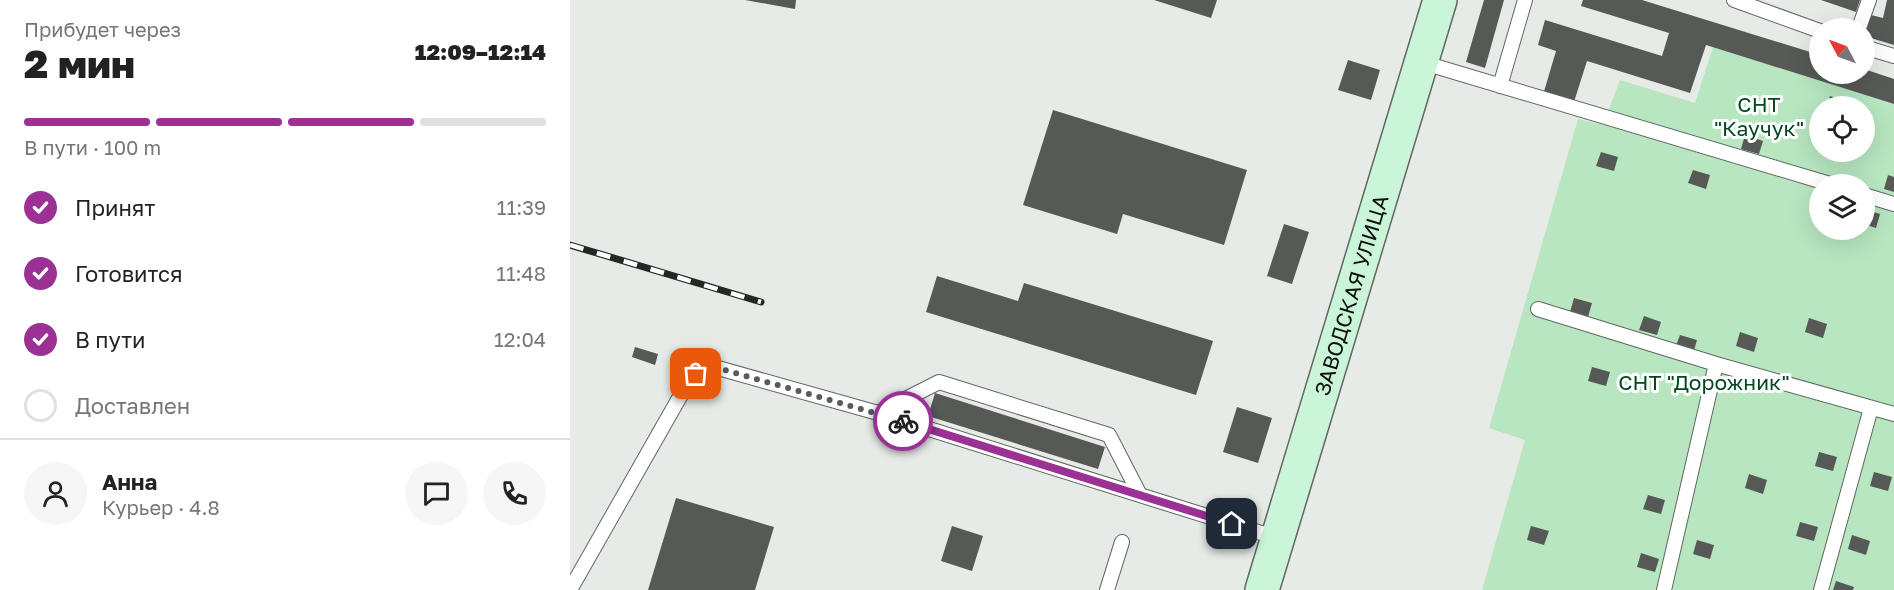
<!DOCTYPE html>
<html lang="ru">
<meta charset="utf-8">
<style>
:root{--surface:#fff;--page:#f6f6f6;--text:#222;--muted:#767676;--line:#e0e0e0;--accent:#9b3194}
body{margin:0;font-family:"Golos Text",sans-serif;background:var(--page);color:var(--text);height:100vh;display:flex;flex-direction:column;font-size:22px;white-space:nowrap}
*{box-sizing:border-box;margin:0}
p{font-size:20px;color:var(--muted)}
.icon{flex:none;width:33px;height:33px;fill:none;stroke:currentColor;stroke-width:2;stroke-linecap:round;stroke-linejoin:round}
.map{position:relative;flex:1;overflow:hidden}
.drawer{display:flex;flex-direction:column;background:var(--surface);width:570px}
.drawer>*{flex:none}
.needle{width:39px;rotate:311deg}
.tools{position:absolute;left:1239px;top:18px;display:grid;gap:12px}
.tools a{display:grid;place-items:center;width:66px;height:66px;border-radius:50%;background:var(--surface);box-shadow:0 6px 24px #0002;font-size:30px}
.pin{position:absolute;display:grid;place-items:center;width:51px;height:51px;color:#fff;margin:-26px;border-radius:12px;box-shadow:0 3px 9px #0006}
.courier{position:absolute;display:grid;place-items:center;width:60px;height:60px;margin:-30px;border:4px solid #9b3194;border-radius:50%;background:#fff;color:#222;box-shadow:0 2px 8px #0007}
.summary em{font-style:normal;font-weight:800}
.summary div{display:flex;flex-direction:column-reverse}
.summary{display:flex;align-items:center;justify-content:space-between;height:102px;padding:0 24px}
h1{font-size:39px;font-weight:800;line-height:45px}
.bar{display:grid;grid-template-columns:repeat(4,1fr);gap:9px 6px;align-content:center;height:72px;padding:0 24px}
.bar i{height:8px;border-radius:4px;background:var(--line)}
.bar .on{background:var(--accent)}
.bar p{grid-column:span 4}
.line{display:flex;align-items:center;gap:15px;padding:0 24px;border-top:2px solid var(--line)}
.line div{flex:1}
.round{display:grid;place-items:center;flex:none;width:63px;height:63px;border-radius:32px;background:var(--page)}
ol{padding:0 24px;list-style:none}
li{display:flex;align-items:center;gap:18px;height:66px}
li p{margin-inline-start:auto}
li .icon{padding:6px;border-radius:50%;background:var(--accent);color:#fff;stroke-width:4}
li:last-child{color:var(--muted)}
li i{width:33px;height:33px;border:3px solid var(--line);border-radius:50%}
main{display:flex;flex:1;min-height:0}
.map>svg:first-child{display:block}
</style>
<main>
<section class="drawer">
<div class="summary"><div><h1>2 мин</h1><p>Прибудет через</p></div><em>12:09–12:14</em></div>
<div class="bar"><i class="on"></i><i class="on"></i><i class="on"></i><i></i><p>В пути · 100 m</p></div>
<ol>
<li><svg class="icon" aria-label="check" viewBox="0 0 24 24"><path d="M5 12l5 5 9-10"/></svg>Принят<p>11:39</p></li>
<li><svg class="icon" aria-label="check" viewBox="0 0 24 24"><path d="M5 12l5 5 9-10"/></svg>Готовится<p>11:48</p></li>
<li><svg class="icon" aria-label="check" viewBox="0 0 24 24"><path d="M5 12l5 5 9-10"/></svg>В пути<p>12:04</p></li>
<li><i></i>Доставлен</li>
</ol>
<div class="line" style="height:108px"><a class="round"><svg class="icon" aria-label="person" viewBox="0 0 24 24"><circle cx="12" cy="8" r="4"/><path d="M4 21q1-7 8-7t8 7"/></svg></a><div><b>Анна</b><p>Курьер · 4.8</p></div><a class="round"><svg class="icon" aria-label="chat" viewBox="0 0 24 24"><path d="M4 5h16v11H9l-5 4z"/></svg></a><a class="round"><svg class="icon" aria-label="phone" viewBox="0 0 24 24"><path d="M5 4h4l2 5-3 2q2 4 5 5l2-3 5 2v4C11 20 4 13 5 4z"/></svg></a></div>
</section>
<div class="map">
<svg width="1324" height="590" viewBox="0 0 1324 590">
<rect width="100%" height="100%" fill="#e6ebe7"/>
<path fill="#b7e6c0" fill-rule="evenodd" d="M1143 47 1324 104V590H912L955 440 919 428 1008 119 1033 125 1050 80 1125 103ZM1250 106H1294V152H1250ZM1250 184H1294V230H1250Z"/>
<path fill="#565956" d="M175 0H226L225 9Z
M584 0H647L641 18Z
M914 0H934L915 68 896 62Z
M1013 0H1072L1250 55V74H1294V69L1324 79V104L1136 45 1120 93 1017 61 1003 105 973 95 986 51 968 45 975 20 1092 56 1099 33 1011 6Z
M1251 0H1290L1286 12Z
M1317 0H1324V45L1294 36 1301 15 1313 18Z
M778 60 810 70 801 100 768 90Z
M1260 96 1278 102 1276 106H1257Z
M483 110 677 170 654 245 553 214 547 234 453 205Z
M1175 135 1193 141 1189 154 1171 149Z
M1031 152 1048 157 1044 171 1026 166Z
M1123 170 1140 175 1136 189 1118 183Z
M1318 175 1324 177V192L1314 189Z
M1294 209 1310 214 1306 228 1294 224Z
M714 224 739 232 722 284 697 276Z
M367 276 448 301 454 283 643 341 626 395 356 312Z
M1004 298 1022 303 1018 317 1000 312Z
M1074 316 1091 322 1087 335 1069 330Z
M1239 318 1257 324 1253 338 1235 332Z
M1170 332 1188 338 1184 352 1166 346Z
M1110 335 1127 340 1123 354 1105 348Z
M65 347 88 354 85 365 62 357Z
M1022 367 1040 372 1036 386 1018 381Z
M365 393 535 447 528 469 358 416Z
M667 407 702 418 688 463 653 452Z
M1249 452 1267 457 1263 471 1245 466Z
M1304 472 1322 477 1318 491 1300 486Z
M1179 474 1197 480 1193 494 1175 488Z
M1078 495 1095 500 1091 514 1073 509Z
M106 498 204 527 185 590H78Z
M1230 522 1248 527 1244 541 1226 536Z
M382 526 413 536 402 571 371 561Z
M961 526 979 531 974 545 957 540Z
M1282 535 1300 541 1296 555 1278 549Z
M1127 540 1144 545 1140 559 1123 554Z
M1071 553 1089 559 1085 572 1067 567Z
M1266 581 1284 587 1283 590H1263Z"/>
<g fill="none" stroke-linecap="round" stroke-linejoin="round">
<g stroke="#626662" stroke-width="16">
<path id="lane" d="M1164 0 1250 31
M1289 28 1299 0
M1294 47 1324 56
M851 62 1260 184
M930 86 955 0
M1294 195 1324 204
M968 309 1146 364 1324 414
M308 413 369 382 539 435 570 495
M0 590 116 386 126 374 141 366 308 413 707 538
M537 590 552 542
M1094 590 1146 364
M1251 590 1301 408"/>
</g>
<g stroke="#626662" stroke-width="36">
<g id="secondary">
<path id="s1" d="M692 590 870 0"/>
</g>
</g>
<use href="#lane" stroke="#fff" stroke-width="14"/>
<use href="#secondary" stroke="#cbf5d8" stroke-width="33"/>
<g stroke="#252725" stroke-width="7">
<path id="rail" d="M0 245 191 302"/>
</g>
<use href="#rail" stroke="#fff" stroke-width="4.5" stroke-dasharray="14" stroke-linecap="butt"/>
</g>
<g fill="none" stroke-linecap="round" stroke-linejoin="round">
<path stroke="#595b59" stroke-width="6" stroke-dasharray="0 10.8" d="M126 374 141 366 333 421"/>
<path stroke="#9b3194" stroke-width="8" d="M333 421 662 524"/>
</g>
<g text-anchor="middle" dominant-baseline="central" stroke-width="6" stroke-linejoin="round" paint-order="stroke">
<g font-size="21" fill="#01471f" stroke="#fff">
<text x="1189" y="104">СНТ<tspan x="1189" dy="24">"Каучук"</tspan></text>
<text x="1134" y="382">СНТ "Дорожник"</text>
</g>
<g font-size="21" fill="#0d0e0d" stroke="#fff">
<text stroke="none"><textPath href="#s1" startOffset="308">ЗАВОДСКАЯ УЛИЦА</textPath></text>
</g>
</g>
</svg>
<div class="tools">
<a><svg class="needle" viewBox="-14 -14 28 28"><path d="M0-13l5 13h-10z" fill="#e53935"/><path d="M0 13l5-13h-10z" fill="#767676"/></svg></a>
<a><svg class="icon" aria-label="locate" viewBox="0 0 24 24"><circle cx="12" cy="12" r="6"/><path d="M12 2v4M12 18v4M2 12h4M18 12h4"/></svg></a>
<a><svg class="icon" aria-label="layers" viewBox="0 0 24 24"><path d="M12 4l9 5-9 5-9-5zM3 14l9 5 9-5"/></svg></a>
</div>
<div class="pin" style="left:126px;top:374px;background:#ea580c"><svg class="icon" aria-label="bag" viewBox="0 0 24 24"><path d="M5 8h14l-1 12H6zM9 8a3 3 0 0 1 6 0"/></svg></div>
<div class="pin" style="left:662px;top:524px;background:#1f2937"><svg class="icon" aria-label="home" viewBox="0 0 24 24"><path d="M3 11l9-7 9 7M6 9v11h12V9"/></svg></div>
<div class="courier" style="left:333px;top:421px"><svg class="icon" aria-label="bike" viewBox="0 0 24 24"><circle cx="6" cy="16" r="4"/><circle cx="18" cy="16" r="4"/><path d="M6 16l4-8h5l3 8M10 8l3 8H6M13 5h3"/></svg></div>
</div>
</main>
